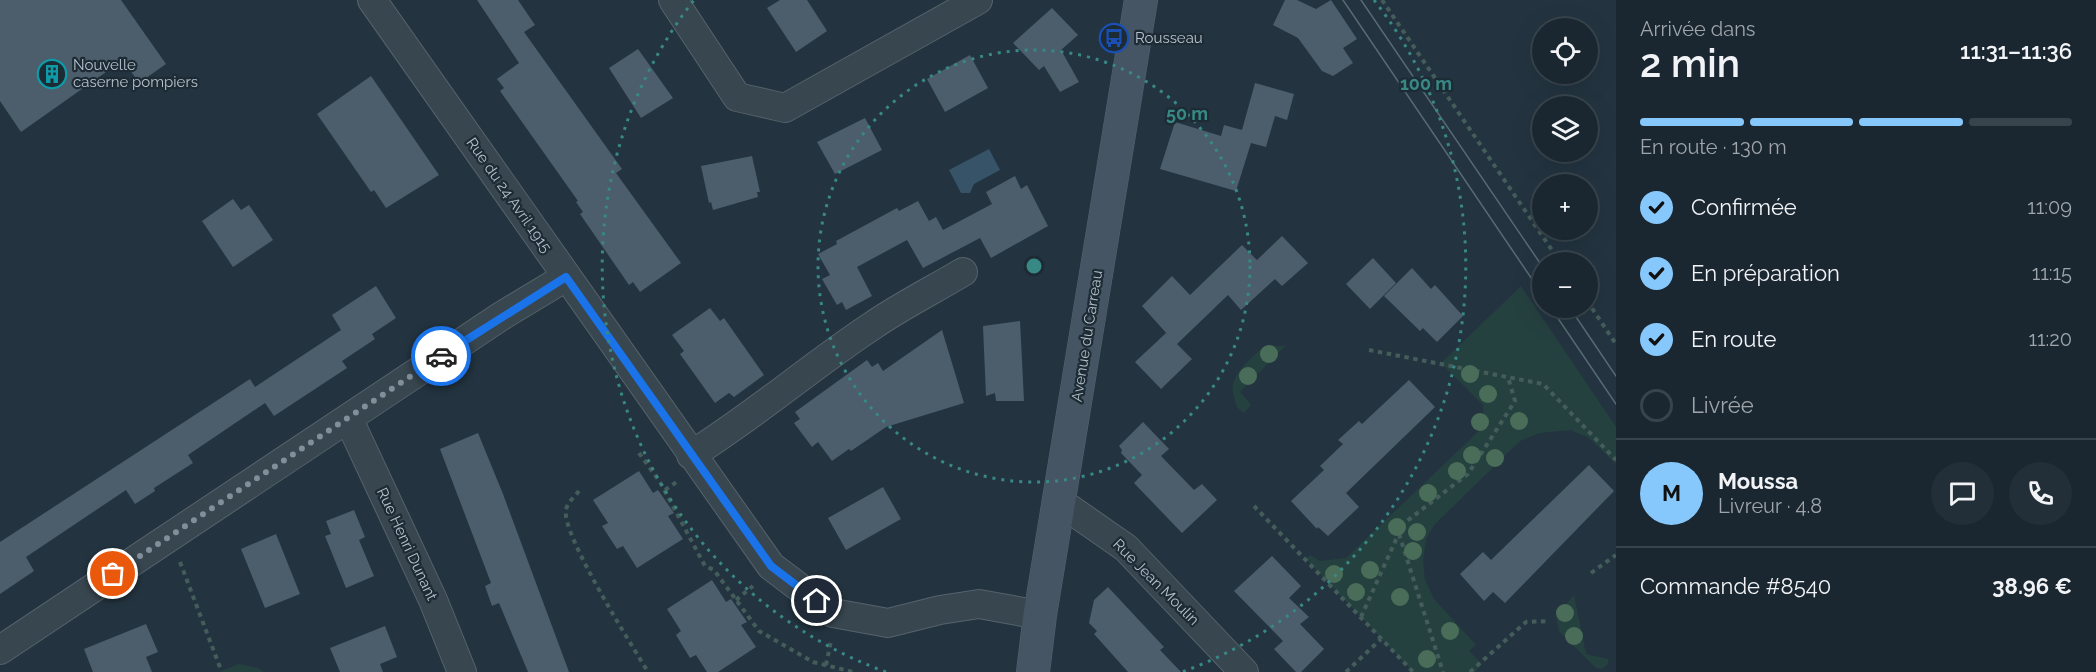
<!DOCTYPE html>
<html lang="fr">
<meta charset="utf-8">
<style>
:root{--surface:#1a2730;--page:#232f38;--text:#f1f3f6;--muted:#9fa5ab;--line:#38444c;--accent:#87c8fc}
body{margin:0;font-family:Raleway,sans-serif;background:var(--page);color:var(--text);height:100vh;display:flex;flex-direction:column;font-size:22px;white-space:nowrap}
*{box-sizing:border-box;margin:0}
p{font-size:20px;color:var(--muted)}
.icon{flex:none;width:33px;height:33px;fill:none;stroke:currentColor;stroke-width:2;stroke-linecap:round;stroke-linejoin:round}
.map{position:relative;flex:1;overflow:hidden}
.panel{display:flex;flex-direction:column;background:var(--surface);width:480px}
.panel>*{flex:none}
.tools{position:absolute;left:1532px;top:18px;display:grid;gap:12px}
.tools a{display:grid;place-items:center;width:66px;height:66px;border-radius:50%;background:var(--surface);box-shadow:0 6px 24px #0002,0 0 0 2px var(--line);font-size:30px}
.pin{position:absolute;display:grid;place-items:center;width:51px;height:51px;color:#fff;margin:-26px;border:3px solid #fff;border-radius:50%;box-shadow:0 2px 6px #0007}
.courier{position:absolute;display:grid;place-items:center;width:60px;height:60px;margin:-30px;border:4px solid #1a73e8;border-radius:50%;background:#fff;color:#222;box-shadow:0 2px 8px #0007}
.headline em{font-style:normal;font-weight:600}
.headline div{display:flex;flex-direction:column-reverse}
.headline{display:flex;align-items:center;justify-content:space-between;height:102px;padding:0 24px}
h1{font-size:39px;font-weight:600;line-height:45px}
.bar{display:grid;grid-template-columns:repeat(4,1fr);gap:9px 6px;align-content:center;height:72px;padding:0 24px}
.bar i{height:8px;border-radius:4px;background:var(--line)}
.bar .current{background:var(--accent)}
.bar p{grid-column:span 4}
.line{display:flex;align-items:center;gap:15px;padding:0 24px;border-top:2px solid var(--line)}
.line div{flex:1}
.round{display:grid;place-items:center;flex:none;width:63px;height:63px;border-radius:32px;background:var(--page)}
ol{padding:0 24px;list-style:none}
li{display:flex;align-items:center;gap:18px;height:66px}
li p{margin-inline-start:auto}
li .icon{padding:6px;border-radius:50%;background:var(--accent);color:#111;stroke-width:4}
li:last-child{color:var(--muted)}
li i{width:33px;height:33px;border:3px solid var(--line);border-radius:50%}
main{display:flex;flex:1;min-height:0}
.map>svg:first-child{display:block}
</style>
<main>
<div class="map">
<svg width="1616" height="672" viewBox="0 0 1616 672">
<rect width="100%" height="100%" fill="#233440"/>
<path fill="#25413f" d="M1521 286 1616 427V464L1589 438 1571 430 1539 433 1520 441 1434 525 1426 539 1423 560 1425 580 1434 599 1476 645 1469 651 1482 664 1475 672H1413L1306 559 1310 555 1320 561 1346 558 1484 426 1483 405 1441 363Z
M1264 346H1285L1240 392 1251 405 1244 413C1237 409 1236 405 1234 397 1227 376 1250 360 1264 346Z
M1574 595 1586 654 1608 659V664L1602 669 1596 668 1559 631 1556 616Z
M239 664 258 668 264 672H219Z"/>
<path fill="#365367" d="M989 149 1000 170 974 184 970 193H961L949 170Z"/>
<path fill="#4c5e6b" d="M0 0H121L166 64 139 83 123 60 21 132 0 101Z
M477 0H518L535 25 524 32 622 169 616 173 681 263 640 292 633 282 629 285 580 214 583 212 576 202 578 201 500 91 504 88 497 79 519 63Z
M780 0H807L827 31 796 52 767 8Z
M1285 0H1297L1316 9 1331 0 1357 39 1343 48 1353 63 1333 76 1322 71 1298 38 1273 25Z
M1052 8 1078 35 1061 50 1079 82 1060 92 1044 66 1039 70 1013 43Z
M638 49 673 98 641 118 609 68Z
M970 55 988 88 945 112 927 79Z
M371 76 439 175 386 208 374 190 371 192 317 114Z
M1255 83 1294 94 1287 120 1275 116 1266 147 1251 143 1236 191 1160 169 1175 122 1221 136 1224 125 1242 130Z
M865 118 882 150 835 174 817 142Z
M752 156 760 192H757L758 197 713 210 711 202 709 203 701 166Z
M1015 176 1021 189 1027 185 1048 226 991 258 980 238 923 268 907 240 857 267 872 296 846 310 842 302 837 305 822 279 830 275 818 254 837 244 836 241 897 208 899 211 918 201 929 221 936 217 943 230 992 204 986 192Z
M233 199 241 210 249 205 273 240 233 267 202 221Z
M1282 236 1308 263 1282 286 1275 279 1241 310 1228 295 1177 344 1192 359 1161 389 1135 362 1166 333 1168 335 1142 306 1172 276 1190 295 1242 245 1257 260Z
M1373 258 1396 283 1370 309 1346 284Z
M1412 268 1431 289 1435 285 1463 316 1437 342 1423 328 1420 331 1384 296Z
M376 286 396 318 372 334 375 339 342 361 347 368 274 416 265 403 188 455 193 463 154 488 155 491 135 504 126 490 26 557 34 571 0 594V542L250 379 255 387 341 330 332 315Z
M710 308 720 321 724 318 764 375 734 397 729 393 715 403 680 354 684 351 672 335Z
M1020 321 1024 401H996L995 393 986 396 983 326Z
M942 330 964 403 886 427 851 451 849 449 832 461 818 442 812 447 794 423 800 419 795 412 867 360 872 367 878 363 883 371Z
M1409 380 1435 407 1346 493 1359 507 1328 536 1318 527 1317 529 1291 501 1324 470 1320 466 1343 444 1338 440 1359 421 1362 424Z
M1143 422 1169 449 1161 456 1194 490 1202 484 1217 500 1182 533 1134 483 1142 475 1121 453 1122 450 1119 446Z
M478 433 503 494 569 672H528L499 603 492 606 485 586 491 583 440 449Z
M1589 465 1614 491 1505 603 1493 592 1484 601 1460 574 1483 552 1491 560Z
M639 471 653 493 658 490 674 513 668 516 683 539 637 568 623 546 617 549 602 526 608 523 593 500Z
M883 487 901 519 846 550 828 518Z
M354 510 365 537 359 540 374 576 346 588 325 536 331 534 326 521Z
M276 534 300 594 265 608 241 549Z
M1272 556 1301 586 1289 598 1309 617 1300 624 1324 649 1301 672H1296L1274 649 1283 641 1234 591Z
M712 580 726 602 731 599 747 622 741 625 756 647 718 672H707L696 655 690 658 676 635 681 631 667 609Z
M1108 587 1164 647 1160 650 1181 672H1128L1094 634 1097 631 1089 623 1094 600Z
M146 624 158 652 146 657 152 672H93L84 649Z
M385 626 397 657 380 664 383 672H340L330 648Z"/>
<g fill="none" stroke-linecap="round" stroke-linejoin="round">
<g stroke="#56636d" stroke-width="30">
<path id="street" d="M372 0 771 566 833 613 888 623 940 610 979 604 1040 615
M673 0 737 97 785 108 978 0
M348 418 433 600 462 672
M691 455C754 416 810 367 872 326 901 306 933 290 963 272
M1060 502 1126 548 1244 672
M0 650 503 315 566 277"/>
</g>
<g stroke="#56636d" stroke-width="34">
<path id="secondary" d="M1033 672 1040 615 1141 0"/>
</g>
<path stroke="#445d5b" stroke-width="4" stroke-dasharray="4.5 4.5" stroke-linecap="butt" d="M1382 0 1560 262
M1587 301 1616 344
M1369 350 1543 384 1616 460
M639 453 660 482 705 566 714 570 759 631 813 662 853 672
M665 490 678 481
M579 491C575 496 567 503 566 510 561 534 633 647 648 672
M1254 506 1413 672
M1399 534 1443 672
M180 562 221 670
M1591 573 1616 555
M736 600 753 586
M1361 617 1403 524 1468 474 1515 401 1508 377
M826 665 831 641
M1346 672 1381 639
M1470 672 1526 622 1550 621"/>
<use href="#street" stroke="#38464f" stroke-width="28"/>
<use href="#secondary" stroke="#455563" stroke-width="33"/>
<path stroke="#596a77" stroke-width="1.5" d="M1343 0 1542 294
M1361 0 1542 266
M1551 308 1616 404
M1570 308 1616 376"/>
</g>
<g fill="#4a6d59">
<circle cx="1269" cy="354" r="9"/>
<circle cx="1470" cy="374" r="9"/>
<circle cx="1248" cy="376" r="9"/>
<circle cx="1488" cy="394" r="9"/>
<circle cx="1519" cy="421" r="9"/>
<circle cx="1480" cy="422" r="9"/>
<circle cx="1472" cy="455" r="9"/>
<circle cx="1495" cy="458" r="9"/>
<circle cx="1457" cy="471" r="9"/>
<circle cx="1428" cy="493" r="9"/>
<circle cx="1397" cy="527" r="9"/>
<circle cx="1417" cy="532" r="9"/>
<circle cx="1413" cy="551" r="9"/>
<circle cx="1370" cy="570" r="9"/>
<circle cx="1334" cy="574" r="9"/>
<circle cx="1356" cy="592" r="9"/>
<circle cx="1400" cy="597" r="9"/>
<circle cx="1565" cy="613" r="9"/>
<circle cx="1450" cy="631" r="9"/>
<circle cx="1574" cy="636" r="9"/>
<circle cx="1427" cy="659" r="9"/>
</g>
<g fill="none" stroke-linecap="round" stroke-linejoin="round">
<path stroke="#818f9a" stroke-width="6" stroke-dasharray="0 10.8" d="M113 574 441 356"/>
<path stroke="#1a73e8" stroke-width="8" d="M441 356 566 277 771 566 817 601"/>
</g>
<g fill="none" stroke="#388885" stroke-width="3" stroke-dasharray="3 6">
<circle cx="1034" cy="266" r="216"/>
<path d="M886 672A432 432 0 0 1 694 0M1374 0A432 432 0 0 1 1182 672"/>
</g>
<defs>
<g id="bus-ring" transform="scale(1.5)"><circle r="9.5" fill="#1d2b35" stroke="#1a4fb4" stroke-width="1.5"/><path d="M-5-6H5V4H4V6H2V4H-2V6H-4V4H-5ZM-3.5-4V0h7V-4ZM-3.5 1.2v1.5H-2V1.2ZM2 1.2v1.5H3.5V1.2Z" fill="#1a4fb4"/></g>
<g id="building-ring" transform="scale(1.5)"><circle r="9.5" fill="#1d2b35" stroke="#0f9aa8" stroke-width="1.5"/><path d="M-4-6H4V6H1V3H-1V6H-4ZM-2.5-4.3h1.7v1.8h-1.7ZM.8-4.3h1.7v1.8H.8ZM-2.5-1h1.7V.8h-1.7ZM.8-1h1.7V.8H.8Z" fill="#0f9aa8"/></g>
</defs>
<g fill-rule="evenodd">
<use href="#bus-ring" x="1114" y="38"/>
<use href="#building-ring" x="52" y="74"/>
</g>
<g text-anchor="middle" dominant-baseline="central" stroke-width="4.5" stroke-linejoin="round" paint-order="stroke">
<g font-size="15" fill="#b4c0ca" stroke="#1d2b35" text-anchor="start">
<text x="1135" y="38">Rousseau</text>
<text x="73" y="65">Nouvelle<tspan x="73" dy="17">caserne pompiers</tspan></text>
</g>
<g font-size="15" fill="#b4c0ca" stroke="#1d2b35">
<text transform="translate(509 195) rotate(55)">Rue du 24 Avril 1915</text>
<text transform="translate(1087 336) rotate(-81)">Avenue du Carreau</text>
<text transform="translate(407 544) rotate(65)">Rue Henri Dunant</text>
<text transform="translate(1156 582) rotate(45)">Rue Jean Moulin</text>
</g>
</g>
<circle cx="1034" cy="266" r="9" fill="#388885" stroke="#1d2b35" stroke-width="3"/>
<g font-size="18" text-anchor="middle" font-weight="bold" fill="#388885" stroke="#1d2b35" stroke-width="4.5" stroke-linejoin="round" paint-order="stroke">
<text x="1426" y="90">100 m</text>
<text x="1187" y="120">50 m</text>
</g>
</svg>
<div class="tools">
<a><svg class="icon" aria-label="locate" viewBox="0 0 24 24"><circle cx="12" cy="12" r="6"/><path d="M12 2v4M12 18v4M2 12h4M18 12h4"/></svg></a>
<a><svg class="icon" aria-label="layers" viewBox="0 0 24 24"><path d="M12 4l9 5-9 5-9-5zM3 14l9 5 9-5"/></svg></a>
<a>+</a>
<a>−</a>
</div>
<div class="pin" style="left:113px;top:574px;background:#ea580c"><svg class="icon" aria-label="bag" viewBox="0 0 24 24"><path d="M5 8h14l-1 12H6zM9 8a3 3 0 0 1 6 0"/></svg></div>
<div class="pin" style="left:817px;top:601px;background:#1f2937"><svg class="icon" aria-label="home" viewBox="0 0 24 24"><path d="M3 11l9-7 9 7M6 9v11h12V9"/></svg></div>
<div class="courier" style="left:441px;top:356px"><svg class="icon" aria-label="car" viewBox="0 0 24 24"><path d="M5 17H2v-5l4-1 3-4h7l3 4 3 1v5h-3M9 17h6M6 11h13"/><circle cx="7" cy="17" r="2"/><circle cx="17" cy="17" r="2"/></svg></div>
</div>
<section class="panel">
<div class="headline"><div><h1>2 min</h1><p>Arrivée dans</p></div><em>11:31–11:36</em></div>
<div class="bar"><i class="current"></i><i class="current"></i><i class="current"></i><i></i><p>En route · 130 m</p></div>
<ol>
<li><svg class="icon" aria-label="check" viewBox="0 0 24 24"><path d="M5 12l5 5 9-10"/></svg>Confirmée<p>11:09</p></li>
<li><svg class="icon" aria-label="check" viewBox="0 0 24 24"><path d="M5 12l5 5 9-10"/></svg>En préparation<p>11:15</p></li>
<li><svg class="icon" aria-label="check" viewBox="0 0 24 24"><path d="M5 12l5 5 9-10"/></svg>En route<p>11:20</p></li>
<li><i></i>Livrée</li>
</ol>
<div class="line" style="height:108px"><b class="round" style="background:var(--accent);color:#111">M</b><div><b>Moussa</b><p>Livreur · 4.8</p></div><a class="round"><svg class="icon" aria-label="chat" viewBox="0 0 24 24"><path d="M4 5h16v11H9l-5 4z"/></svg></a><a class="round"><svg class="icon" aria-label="phone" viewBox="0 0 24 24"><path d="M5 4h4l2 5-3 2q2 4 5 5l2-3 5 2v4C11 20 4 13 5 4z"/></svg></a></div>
<div class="line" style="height:78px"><div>Commande #8540</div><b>38.96 €</b></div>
</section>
</main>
